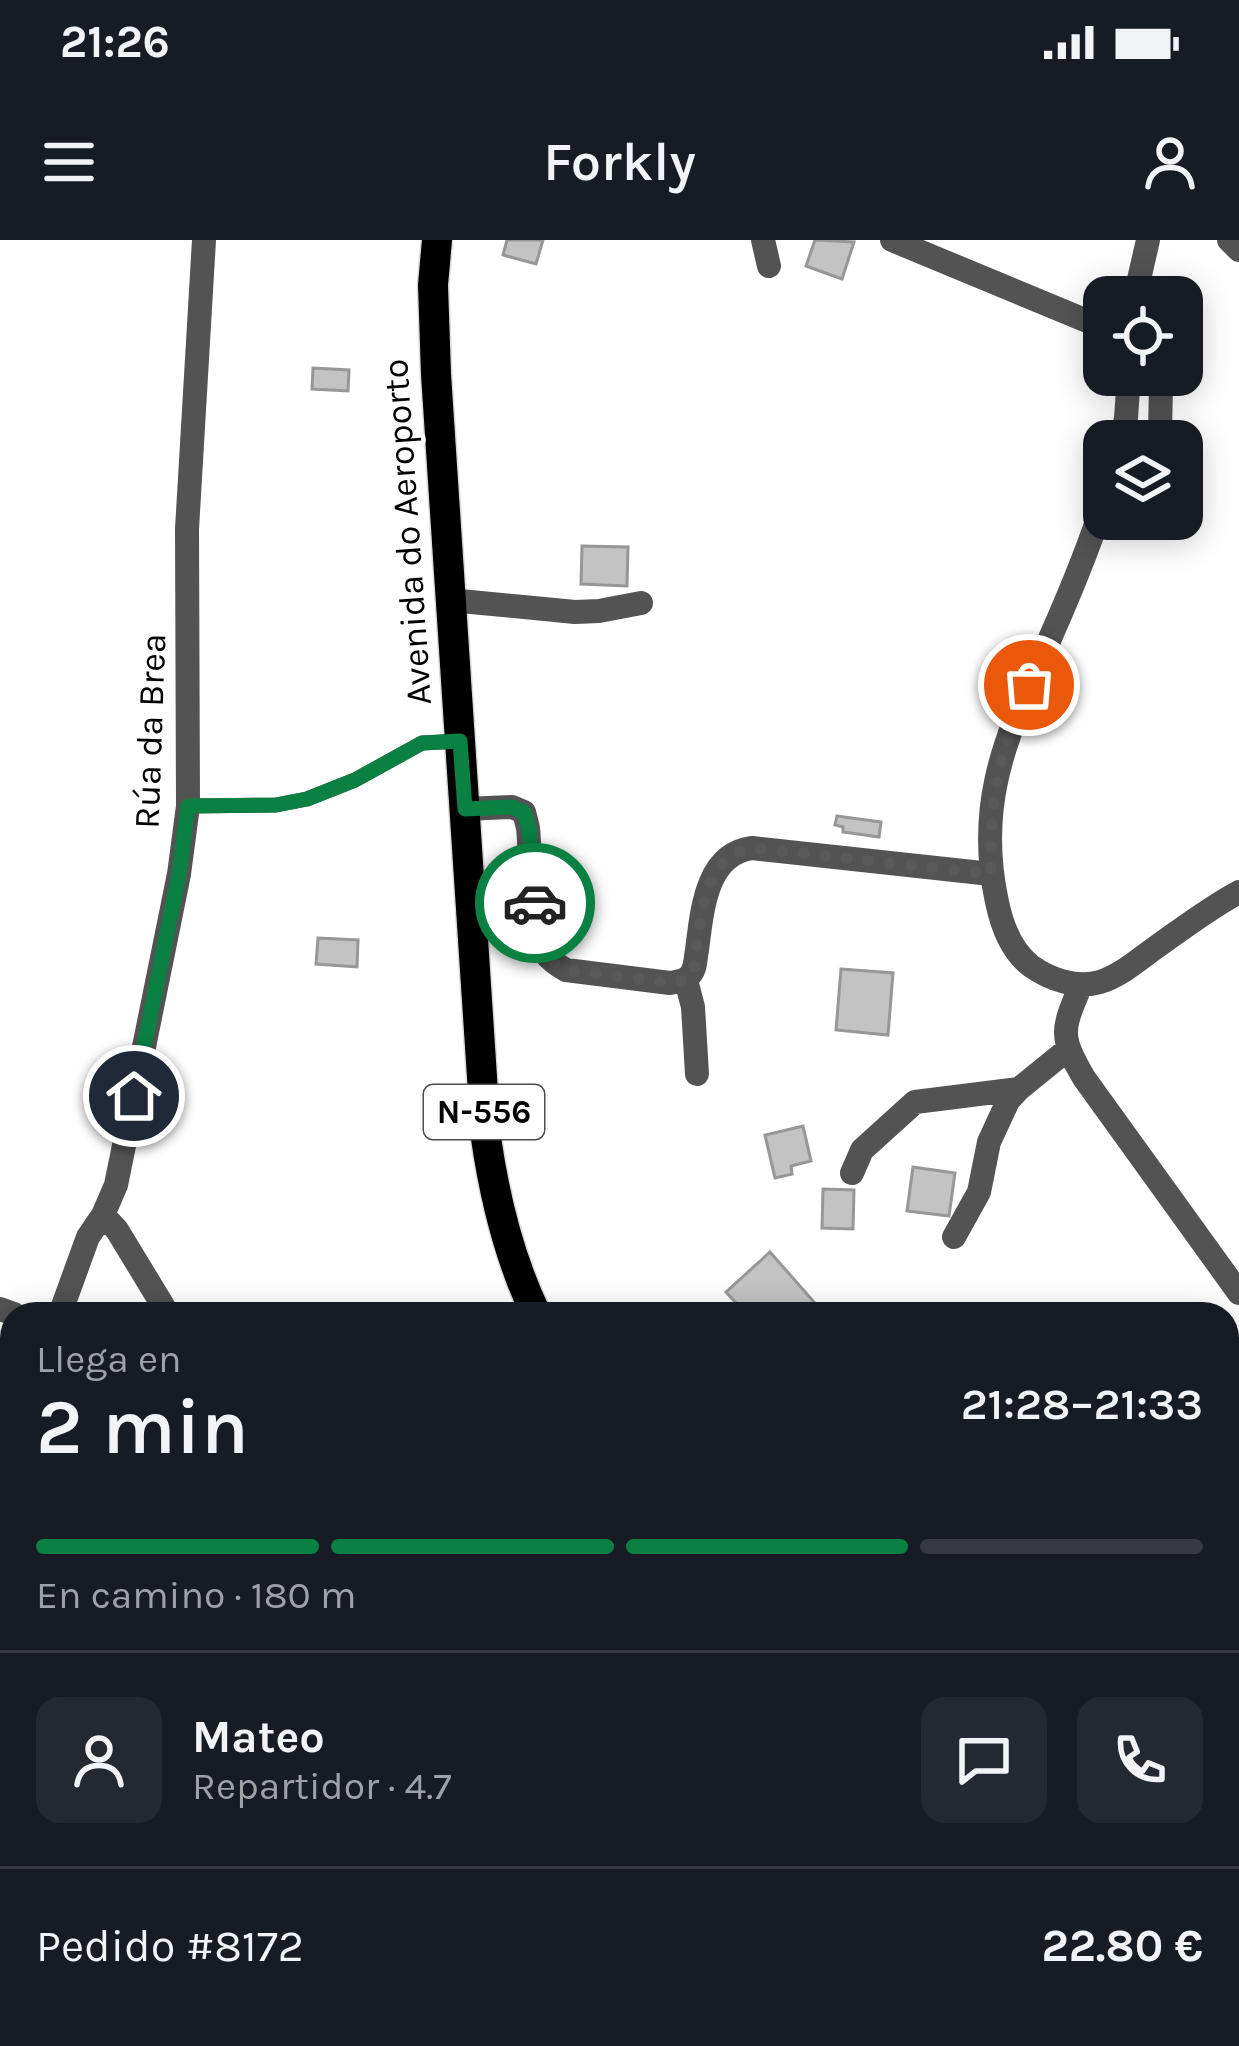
<!DOCTYPE html>
<html lang="es">
<meta charset="utf-8">
<style>
:root{--surface:#171b24;--page:#242831;--text:#f1f3f6;--muted:#9ea1a6;--line:#363941;--accent:#0b8043}
body{margin:0;font-family:Karla,sans-serif;background:var(--page);color:var(--text);height:100vh;display:flex;flex-direction:column;font-size:45px;white-space:nowrap}
*{box-sizing:border-box;margin:0}
p{font-size:39px;color:var(--muted)}
.icon{flex:none;width:66px;height:66px;fill:none;stroke:currentColor;stroke-width:2;stroke-linecap:round;stroke-linejoin:round}
.map{position:relative;flex:1;overflow:hidden}
.details{position:absolute;left:0px;top:1062px;width:1239px;height:744px;display:flex;flex-direction:column;background:var(--surface);border-radius:36px 36px 0 0;box-shadow:0 6px 30px #0003}
.details>*{flex:none}
.tools{position:absolute;left:1083px;top:36px;display:grid;gap:24px}
.tools a{display:grid;place-items:center;width:120px;height:120px;border-radius:24px;background:var(--surface);box-shadow:0 6px 30px #0003;font-size:60px}
.pin{position:absolute;display:grid;place-items:center;width:102px;height:102px;color:#fff;margin:-51px;border:6px solid #fff;border-radius:50%;box-shadow:0 3px 12px #0007}
.courier{position:absolute;display:grid;place-items:center;width:120px;height:120px;margin:-60px;border:9px solid #0b8043;border-radius:50%;background:#fff;color:#222;box-shadow:0 3px 15px #0007}
.summary em{font-style:normal;font-weight:600}
.summary div{display:flex;flex-direction:column-reverse}
.summary{display:flex;align-items:center;justify-content:space-between;height:204px;padding:0 36px}
h1{font-size:78px;font-weight:600;line-height:90px}
.bar{display:grid;grid-template-columns:repeat(4,1fr);gap:18px 12px;align-content:center;height:144px;padding:0 36px}
.bar i{height:15px;border-radius:9px;background:var(--line)}
.bar .current{background:var(--accent)}
.bar p{grid-column:span 4}
.line{display:flex;align-items:center;gap:30px;padding:0 36px;border-top:3px solid var(--line)}
.line div{flex:1}
.round{display:grid;place-items:center;flex:none;width:126px;height:126px;border-radius:24px;background:var(--page)}
.status{display:flex;justify-content:space-between;align-items:center;height:84px;padding:0 60px;background:var(--surface);direction:ltr}
.status svg{height:33px;fill:currentColor}
header{display:flex;justify-content:space-between;align-items:center;height:156px;padding:0 36px;background:var(--surface);font-size:54px;font-weight:600}
.map>svg:first-child{display:block}
</style>
<div class="status"><b>21:26</b><svg viewBox="0 0 49 12"><path d="M0 12V9h3v3zM5 12V6h3v6zM10 12V3h3v9zM15 12V0h3v12zM26 1h20v11H26zM47 4h2v5h-2z"/></svg></div>
<header><svg class="icon" aria-label="menu" viewBox="0 0 24 24"><path d="M4 6h16M4 12h16M4 18h16"/></svg>Forkly<svg class="icon" aria-label="person" viewBox="0 0 24 24"><circle cx="12" cy="8" r="4"/><path d="M4 21q1-7 8-7t8 7"/></svg></header>
<div class="map">
<svg width="1239" height="1806" viewBox="0 0 1239 1806">
<rect width="100%" height="100%" fill="#fff"/>
<path fill="#c3c3c3" stroke="#979797" stroke-width="3" d="M507 0H543L536 24 503 15Z
M815 0 854 2 842 39 806 26Z
M313 128 349 130 348 151 312 149Z
M582 306 628 307 627 346 581 344Z
M837 576 881 582 879 597 843 592V587L835 585Z
M318 698 358 700 357 727 316 724Z
M841 729 893 733 888 795 836 790Z
M803 886 811 921 791 926 792 934 775 938 765 895Z
M913 927 955 933 949 976 907 971Z
M823 949 854 950 853 989 822 988Z
M770 1012 814 1062 800 1074H746L726 1052Z
M1239 1288V1336L1227 1328V1306Z
M293 1794H326L339 1806H282Z"/>
<g fill="none" stroke-linecap="round" stroke-linejoin="round">
<g stroke="#dbdbdb" stroke-width="33">
<path id="primary" d="M437 0 433 45 436 134 486 898C495 960 509 1018 536 1074
M1227 1410 1239 1419"/>
</g>
<path stroke="#535353" stroke-width="15" d="M188 566 276 565 307 559 355 540 422 503 460 501"/>
<path stroke="#535353" stroke-width="24" d="M763 0 769 26
M892 0 1104 88
M1229 0 1239 10
M1135 57 1148 0
M1182 108 1183 107
M1121 201 1126 178 1129 135
M1156 201 1160 195 1161 143 1164 135
M1104 260C1087 315 1063 370 1039 423 1002 505 977 570 997 662 1002 686 1011 711 1031 726 1049 739 1077 749 1100 742 1120 736 1138 720 1155 708 1182 689 1209 668 1239 652
M450 360 575 372 599 371 641 363
M465 569 512 567 524 572 528 588C531 616 530 691 544 712 550 720 557 725 566 730L670 743C676 742 684 741 688 737 696 731 695 720 697 710 702 673 705 614 752 608L991 634
M686 740 693 767 697 834
M1081 745C1062 790 1059 795 1084 838L1239 1053
M852 933 862 910 915 862 1019 849
M954 997 979 952 989 902 1008 861 1019 849 1067 810
M0 1069 14 1074
M60 1074 88 997 103 975
M168 1074 117 990 103 975 116 945 179 634 188 566 187 289 204 0
M0 1246 12 1201
M0 1419 12 1429
M0 1518 12 1530
M131 1794 136 1806
M919 1794 922 1806
M1225 1794V1806"/>
<use href="#primary" stroke="#000" stroke-width="30"/>
</g>
<g fill="none" stroke-linecap="round" stroke-linejoin="round">
<path stroke="#595959" stroke-width="12" stroke-dasharray="0 21.6" d="M535 663C537 692 538 715 566 730L670 743 686 740 694 732C699 692 700 614 752 608L991 634C989 564 999 509 1029 445"/>
<path stroke="#0b8043" stroke-width="15" d="M134 856 179 634 188 566 276 565 307 559 355 540 422 503 460 501 465 569 512 567 524 572 529 588 535 663"/>
</g>
<g text-anchor="middle" dominant-baseline="central" stroke-width="9" stroke-linejoin="round" paint-order="stroke">
<rect fill="#fff" stroke="#4c4c4c" stroke-width="3" x="424" y="845" width="120" height="54" rx="9"/>
<g font-size="33" font-weight="bold" fill="#000">
<text x="484" y="872">N-556</text>
</g>
<g font-size="36" fill="#000" stroke="#fff">
<text transform="translate(407 292) rotate(-94)">Avenida do Aeroporto</text>
<text transform="translate(150 491) rotate(-88)">Rúa da Brea</text>
</g>
</g>
</svg>
<div class="tools">
<a><svg class="icon" aria-label="locate" viewBox="0 0 24 24"><circle cx="12" cy="12" r="6"/><path d="M12 2v4M12 18v4M2 12h4M18 12h4"/></svg></a>
<a><svg class="icon" aria-label="layers" viewBox="0 0 24 24"><path d="M12 4l9 5-9 5-9-5zM3 14l9 5 9-5"/></svg></a>
</div>
<div class="pin" style="left:1029px;top:445px;background:#ea580c"><svg class="icon" aria-label="bag" viewBox="0 0 24 24"><path d="M5 8h14l-1 12H6zM9 8a3 3 0 0 1 6 0"/></svg></div>
<div class="pin" style="left:134px;top:856px;background:#1f2937"><svg class="icon" aria-label="home" viewBox="0 0 24 24"><path d="M3 11l9-7 9 7M6 9v11h12V9"/></svg></div>
<div class="courier" style="left:535px;top:663px"><svg class="icon" aria-label="car" viewBox="0 0 24 24"><path d="M5 17H2v-5l4-1 3-4h7l3 4 3 1v5h-3M9 17h6M6 11h13"/><circle cx="7" cy="17" r="2"/><circle cx="17" cy="17" r="2"/></svg></div>
<section class="details">
<div class="summary"><div><h1>2 min</h1><p>Llega en</p></div><em>21:28–21:33</em></div>
<div class="bar"><i class="current"></i><i class="current"></i><i class="current"></i><i></i><p>En camino · 180 m</p></div>
<div class="line" style="height:216px"><a class="round"><svg class="icon" aria-label="person" viewBox="0 0 24 24"><circle cx="12" cy="8" r="4"/><path d="M4 21q1-7 8-7t8 7"/></svg></a><div><b>Mateo</b><p>Repartidor · 4.7</p></div><a class="round"><svg class="icon" aria-label="chat" viewBox="0 0 24 24"><path d="M4 5h16v11H9l-5 4z"/></svg></a><a class="round"><svg class="icon" aria-label="phone" viewBox="0 0 24 24"><path d="M5 4h4l2 5-3 2q2 4 5 5l2-3 5 2v4C11 20 4 13 5 4z"/></svg></a></div>
<div class="line" style="height:156px"><div>Pedido #8172</div><b>22.80 €</b></div>
</section>
</div>
